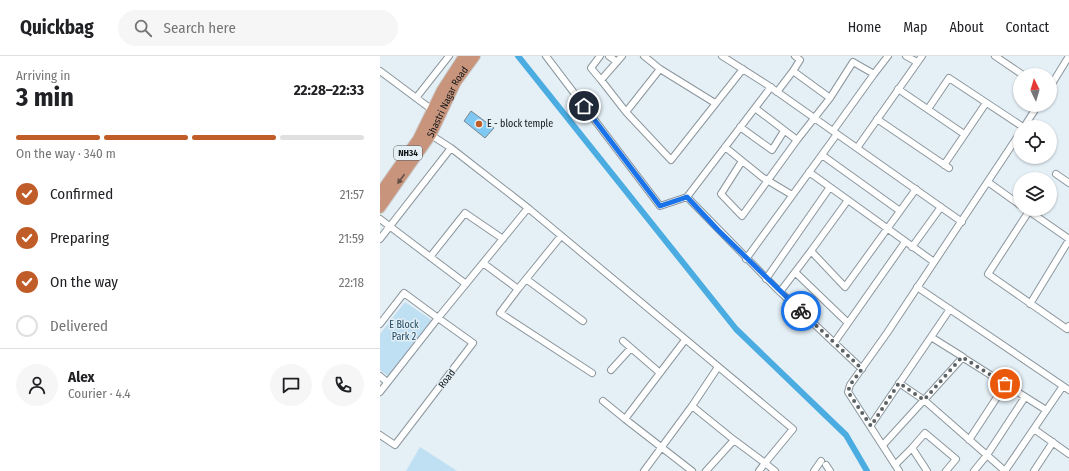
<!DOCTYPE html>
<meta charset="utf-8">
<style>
:root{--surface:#fff;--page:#f6f6f6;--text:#202124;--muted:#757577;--line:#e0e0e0;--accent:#c05c27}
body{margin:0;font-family:"Fira Sans Condensed",sans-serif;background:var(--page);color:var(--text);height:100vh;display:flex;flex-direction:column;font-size:15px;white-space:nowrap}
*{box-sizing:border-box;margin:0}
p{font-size:13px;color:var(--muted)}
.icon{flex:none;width:22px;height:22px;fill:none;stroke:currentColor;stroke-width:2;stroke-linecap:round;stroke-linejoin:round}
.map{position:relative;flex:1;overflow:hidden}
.details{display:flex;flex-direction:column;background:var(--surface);width:380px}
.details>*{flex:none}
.needle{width:26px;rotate:355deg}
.buttons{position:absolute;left:633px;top:12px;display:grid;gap:8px}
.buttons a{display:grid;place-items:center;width:44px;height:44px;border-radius:50%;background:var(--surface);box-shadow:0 1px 3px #0004;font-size:20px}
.pin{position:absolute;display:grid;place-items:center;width:34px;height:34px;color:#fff;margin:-17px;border:2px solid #fff;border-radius:50%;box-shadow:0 1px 4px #0007}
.courier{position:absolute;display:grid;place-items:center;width:40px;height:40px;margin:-20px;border:3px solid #1a73e8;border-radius:50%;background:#fff;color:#222;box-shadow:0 1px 5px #0007}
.overview em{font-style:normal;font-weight:700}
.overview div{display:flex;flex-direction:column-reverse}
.overview{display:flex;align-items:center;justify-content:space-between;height:68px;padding:0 16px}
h1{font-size:26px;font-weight:700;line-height:30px}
.bar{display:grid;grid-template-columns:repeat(4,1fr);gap:6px 4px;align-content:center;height:48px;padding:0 16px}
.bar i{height:5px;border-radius:3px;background:var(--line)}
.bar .active{background:var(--accent)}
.bar p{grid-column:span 4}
.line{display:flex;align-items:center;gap:10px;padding:0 16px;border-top:1px solid var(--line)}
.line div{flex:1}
.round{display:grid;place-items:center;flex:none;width:42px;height:42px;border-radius:21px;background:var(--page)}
ol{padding:0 16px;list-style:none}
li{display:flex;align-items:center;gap:12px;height:44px}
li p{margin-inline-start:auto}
li .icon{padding:4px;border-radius:50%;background:var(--accent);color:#fff;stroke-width:4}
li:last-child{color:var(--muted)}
li i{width:22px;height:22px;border:2px solid var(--line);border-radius:50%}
header{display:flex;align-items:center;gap:24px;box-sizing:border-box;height:56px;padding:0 20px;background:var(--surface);border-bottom:1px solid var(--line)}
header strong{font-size:19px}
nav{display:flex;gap:22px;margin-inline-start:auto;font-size:14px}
.search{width:280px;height:36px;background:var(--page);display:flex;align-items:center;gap:10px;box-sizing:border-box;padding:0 14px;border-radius:22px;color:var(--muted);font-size:15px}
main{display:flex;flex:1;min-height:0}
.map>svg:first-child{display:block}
</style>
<header>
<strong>Quickbag</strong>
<div class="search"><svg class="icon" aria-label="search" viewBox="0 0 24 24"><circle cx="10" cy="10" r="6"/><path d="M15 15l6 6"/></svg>Search here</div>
<nav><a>Home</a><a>Map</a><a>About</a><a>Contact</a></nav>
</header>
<main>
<section class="details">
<div class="overview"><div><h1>3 min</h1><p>Arriving in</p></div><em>22:28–22:33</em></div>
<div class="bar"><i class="active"></i><i class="active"></i><i class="active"></i><i></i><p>On the way · 340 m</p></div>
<ol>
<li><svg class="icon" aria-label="check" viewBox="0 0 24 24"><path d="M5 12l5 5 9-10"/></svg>Confirmed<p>21:57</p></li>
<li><svg class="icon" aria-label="check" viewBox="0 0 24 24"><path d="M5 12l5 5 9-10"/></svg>Preparing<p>21:59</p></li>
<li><svg class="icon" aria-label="check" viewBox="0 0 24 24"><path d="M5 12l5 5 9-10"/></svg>On the way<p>22:18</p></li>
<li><i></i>Delivered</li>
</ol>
<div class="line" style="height:72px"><a class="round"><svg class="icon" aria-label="person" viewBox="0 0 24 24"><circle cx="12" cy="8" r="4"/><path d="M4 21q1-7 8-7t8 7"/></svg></a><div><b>Alex</b><p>Courier · 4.4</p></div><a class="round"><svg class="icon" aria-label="chat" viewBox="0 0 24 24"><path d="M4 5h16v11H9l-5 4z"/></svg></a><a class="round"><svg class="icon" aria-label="phone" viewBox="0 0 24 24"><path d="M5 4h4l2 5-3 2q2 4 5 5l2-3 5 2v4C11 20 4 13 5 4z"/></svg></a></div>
</section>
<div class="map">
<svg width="689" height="415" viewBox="0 0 689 415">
<rect width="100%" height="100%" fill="#e4eff6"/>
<path fill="#bfdff3" d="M25 246 53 265 8 320 0 314V278Z
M40 391 77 415H26Z"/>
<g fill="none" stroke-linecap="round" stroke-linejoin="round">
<path stroke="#4aace0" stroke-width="6" d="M138 0 356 273 466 379 487 415"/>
</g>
<path fill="#7fc8f3" stroke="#7c868c" d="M91 55 114 72 105 82 84 65Z"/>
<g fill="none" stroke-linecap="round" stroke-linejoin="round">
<g stroke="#8c969c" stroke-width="8">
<path id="minor" d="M166 0 280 150 307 141
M220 0 211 12 221 24
M229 0 237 6
M242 0 221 24 246 56
M264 0 280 13 335 47
M342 0 386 28 582 166
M526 0 537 6
M615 0 643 19
M280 13 246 56 291 104 363 13
M0 15 55 56
M413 15 420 4 415 0
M391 31 307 141 395 231 482 313
M670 31 689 0
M518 33 584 78
M36 42 69 0
M450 42 473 6 494 18 508 0
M375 52 417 84
M548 53 569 22 643 71
M497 63 569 112
M360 71 392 94 404 75
M644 71 658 49
M453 75 494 18
M51 79 71 92 148 152 413 373 385 407 354 384
M345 91 382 121 412 139
M477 92 542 0
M442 99 520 155
M362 105 341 138 362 160 417 84 450 42 413 15 397 36
M564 109 606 47
M429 116 554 206
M676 118 689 127
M608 126 640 149
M468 144 431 195 465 231 536 133
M646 153 689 183
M649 155 608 218 687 273 689 270
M0 163 86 228
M0 183 71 92
M532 191 561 151
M50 201 85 157 123 183
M366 203 457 78
M103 207 138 233 181 180
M415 216 468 267
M146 223 203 265
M386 223 450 131
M537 231 689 334
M138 233 120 257 212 317
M400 236 431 195
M650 248 689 184
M0 268 24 237 58 262 148 152
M243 285 280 317
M454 287 525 186
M582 301 666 354
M231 314 251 292
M0 320 7 326
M519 327 544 344 583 301 551 281 570 253
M0 336 58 262 93 287 15 389 0 379
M223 345 245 363 305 284
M245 363 312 415
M491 369 551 281
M654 373 689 398
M589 384 625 329
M503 389 544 344 625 415
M446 409 450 415
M515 409 532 392
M264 415 312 350
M326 415 354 384 312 350 338 311
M379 415 385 407 395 415
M434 415 441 405
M519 415 468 336 470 329 507 277 640 77
M547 415 532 392 545 377 576 403 566 415
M594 415 607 399 645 341
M625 415 683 330
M654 415 673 386"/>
</g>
<g stroke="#cbcccc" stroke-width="12">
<g id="trunk">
<path d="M0 137 38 83 62 34 84 0"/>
<path id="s1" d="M0 152 51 79 76 26 95 0"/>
</g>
</g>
<use href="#minor" stroke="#fff" stroke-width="6"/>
<use href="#trunk" stroke="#c8947c" stroke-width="10"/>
</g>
<defs><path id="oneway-solid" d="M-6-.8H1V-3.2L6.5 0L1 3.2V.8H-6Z"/></defs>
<use fill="#644f46" href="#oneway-solid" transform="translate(21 123) rotate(126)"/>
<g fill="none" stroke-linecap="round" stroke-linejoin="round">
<path stroke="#5c6366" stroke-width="4" stroke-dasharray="0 7.2" d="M421 255 482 313 470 329 468 336 491 370 519 327 544 344 582 301 625 328"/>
<path stroke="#1a73e8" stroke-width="5" d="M204 50 280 150 307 141 338 174 421 255"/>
</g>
<circle fill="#c05c27" stroke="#e4eff6" stroke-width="1.5" cx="99" cy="68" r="4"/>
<g text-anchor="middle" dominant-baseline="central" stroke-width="3" stroke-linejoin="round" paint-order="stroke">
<rect fill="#e4eff6" stroke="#52585b" stroke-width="1" x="14" y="90" width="28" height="14" rx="3"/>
<g font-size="9" font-weight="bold" fill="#131719">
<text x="28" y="97">NH34</text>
</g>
<g font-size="10" fill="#131719" stroke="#e4eff6">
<text stroke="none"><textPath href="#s1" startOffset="126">Shastri Nagar Road</textPath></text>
<text transform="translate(67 323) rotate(-53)">Road</text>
</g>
<g font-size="10" fill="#131719" stroke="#e4eff6" text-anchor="start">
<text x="107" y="68">E - block temple</text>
</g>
<g font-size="10" fill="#224a61" stroke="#e4eff6">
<text x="24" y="269">E Block<tspan x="24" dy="12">Park 2</tspan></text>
</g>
</g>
</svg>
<div class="buttons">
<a><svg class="needle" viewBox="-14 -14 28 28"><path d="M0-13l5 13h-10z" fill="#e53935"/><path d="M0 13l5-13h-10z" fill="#757577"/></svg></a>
<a><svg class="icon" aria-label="locate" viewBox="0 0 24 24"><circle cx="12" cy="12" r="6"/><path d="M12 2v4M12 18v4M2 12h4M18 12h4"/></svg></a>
<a><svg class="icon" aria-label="layers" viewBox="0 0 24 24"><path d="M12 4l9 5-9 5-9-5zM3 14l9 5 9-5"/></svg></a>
</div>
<div class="pin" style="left:625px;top:328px;background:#ea580c"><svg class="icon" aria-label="bag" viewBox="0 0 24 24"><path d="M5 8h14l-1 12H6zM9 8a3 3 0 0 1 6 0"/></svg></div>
<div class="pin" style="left:204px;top:50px;background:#1f2937"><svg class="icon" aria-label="home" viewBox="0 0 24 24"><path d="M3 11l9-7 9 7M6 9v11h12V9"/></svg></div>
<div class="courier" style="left:421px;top:255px"><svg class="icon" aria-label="bike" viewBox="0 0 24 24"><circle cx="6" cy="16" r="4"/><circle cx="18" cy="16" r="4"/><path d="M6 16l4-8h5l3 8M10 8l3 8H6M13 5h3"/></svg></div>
</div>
</main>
